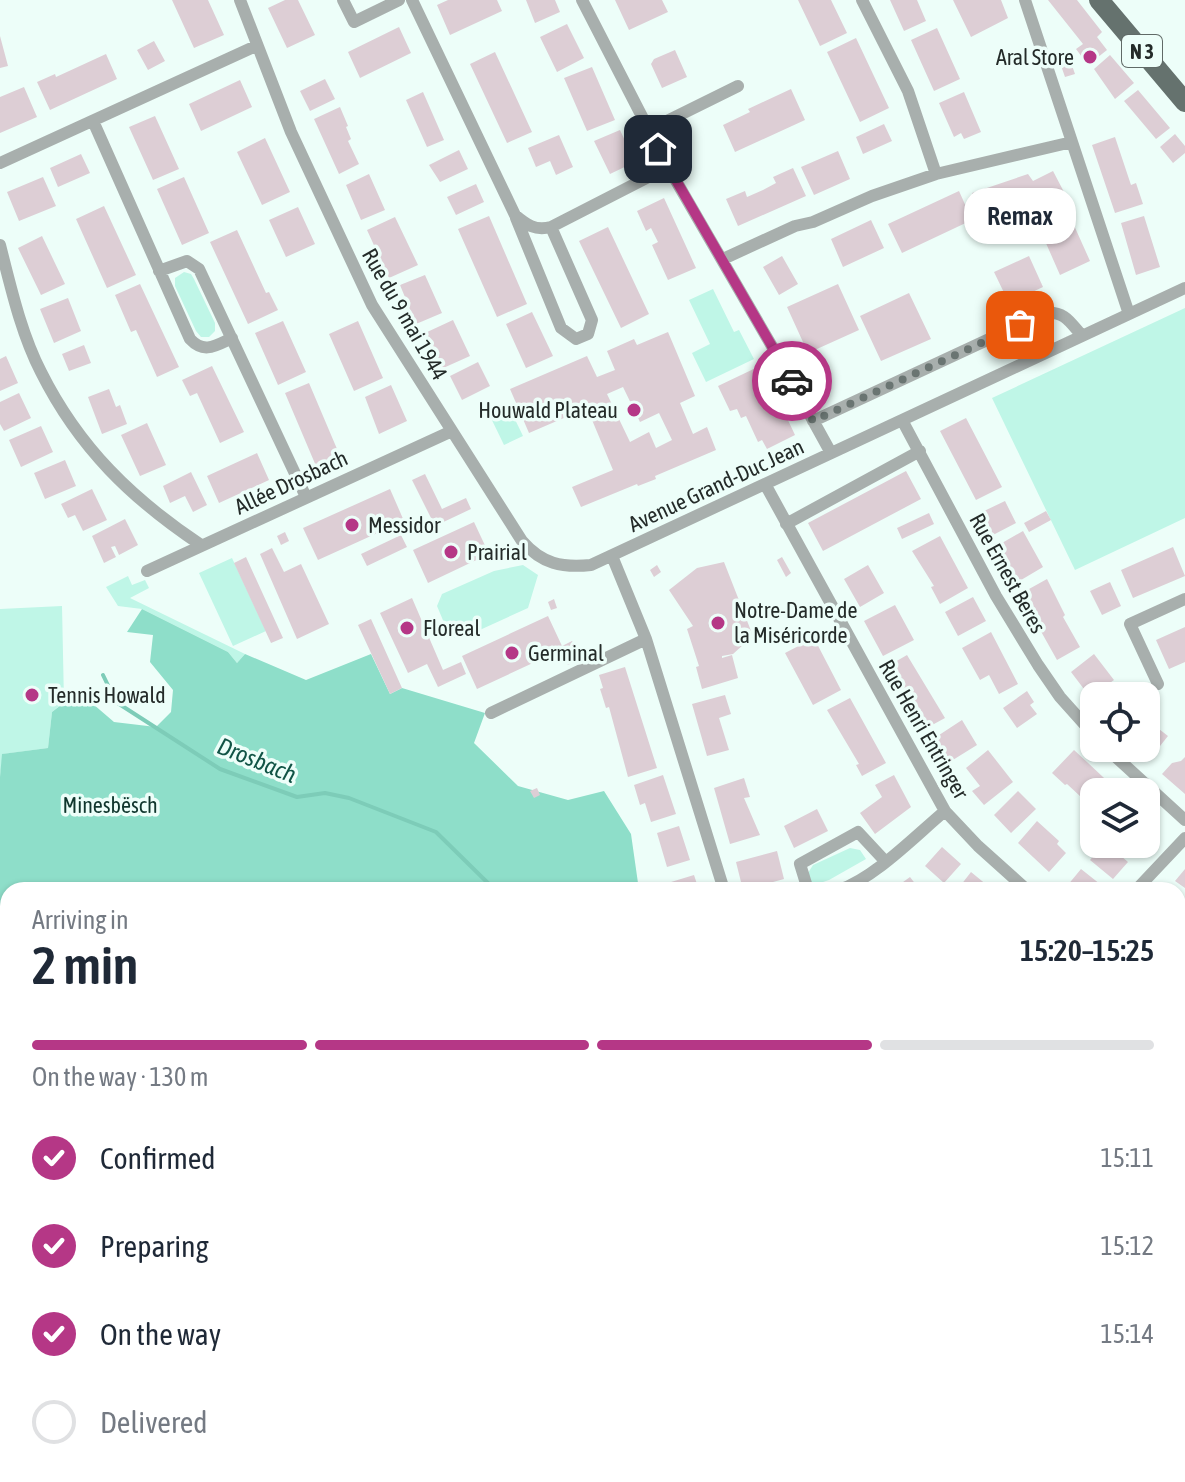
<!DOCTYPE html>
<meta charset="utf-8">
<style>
:root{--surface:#fff;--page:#f2f2f3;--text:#1f2937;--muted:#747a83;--line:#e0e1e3;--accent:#b53786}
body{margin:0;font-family:"Asap Condensed",sans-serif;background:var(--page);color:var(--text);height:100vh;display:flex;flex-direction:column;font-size:30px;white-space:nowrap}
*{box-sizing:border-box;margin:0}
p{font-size:26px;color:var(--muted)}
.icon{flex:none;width:44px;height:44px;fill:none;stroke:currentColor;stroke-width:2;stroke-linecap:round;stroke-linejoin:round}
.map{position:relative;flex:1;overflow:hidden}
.details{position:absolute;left:0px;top:882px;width:1186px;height:600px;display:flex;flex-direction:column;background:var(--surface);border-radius:24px 24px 0 0;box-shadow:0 2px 6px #0004}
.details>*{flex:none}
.tools{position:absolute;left:1080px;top:682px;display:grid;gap:16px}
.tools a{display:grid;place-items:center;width:80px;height:80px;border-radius:16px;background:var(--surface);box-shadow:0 2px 6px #0004;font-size:40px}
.pin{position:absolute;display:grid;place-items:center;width:68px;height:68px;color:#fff;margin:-34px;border-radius:16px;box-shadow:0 4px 12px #0006}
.courier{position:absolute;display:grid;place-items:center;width:80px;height:80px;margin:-40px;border:6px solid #b53786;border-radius:50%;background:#fff;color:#222;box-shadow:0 2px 10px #0007}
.bubble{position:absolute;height:56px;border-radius:24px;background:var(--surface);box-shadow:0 2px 6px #0004;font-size:26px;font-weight:600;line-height:56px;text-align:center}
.overview em{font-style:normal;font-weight:600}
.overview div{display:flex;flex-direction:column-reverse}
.overview{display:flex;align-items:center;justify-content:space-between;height:136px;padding:0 32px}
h1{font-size:52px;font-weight:600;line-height:60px}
.bar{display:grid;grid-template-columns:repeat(4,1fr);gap:12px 8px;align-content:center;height:96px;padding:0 32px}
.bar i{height:10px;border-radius:6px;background:var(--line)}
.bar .active{background:var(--accent)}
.bar p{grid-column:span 4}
ol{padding:0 32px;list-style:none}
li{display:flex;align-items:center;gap:24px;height:88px}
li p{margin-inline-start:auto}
li .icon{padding:8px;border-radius:50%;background:var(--accent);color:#fff;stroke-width:4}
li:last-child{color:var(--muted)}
li i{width:44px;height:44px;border:4px solid var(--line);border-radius:50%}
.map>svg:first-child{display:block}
</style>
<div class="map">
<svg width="1185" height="1482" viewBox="0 0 1185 1482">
<rect width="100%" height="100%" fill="#edfef9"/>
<path fill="#bff6e7" d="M184 272 191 274 194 279 215 323V331L209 337H201L196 331 175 286V278Z
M713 289 734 332 739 330 754 359 706 382 692 353 710 344 689 300Z
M1185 308V518L1075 570 992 398Z
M508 405 523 436 504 445 489 414Z
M232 558 266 631 233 646 199 573Z
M523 565 538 575 528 608 460 639 450 637 437 606 442 594 494 571Z
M128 576 132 585 145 580 149 588 130 598 245 654 237 663 228 652 142 609 118 606 106 587Z
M62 606 64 702 52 712 48 748 3 754 0 777V609Z
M850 848 860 850 866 859 829 880 811 886 808 873 813 865Z
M1185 1390V1482H1053L1055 1480 1050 1474H1178V1395Z"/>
<path fill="#8edec9" d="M142 609 228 652 237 663 245 654 306 680 371 654 390 694 402 688 485 713 474 743 518 786 568 800 604 791 631 834 639 890H8V1232L0 1225V777L2 754 48 748 52 712 70 698 93 704 114 722 156 727 171 712 173 690 150 662 153 635 127 632Z
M319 1474H732L730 1482H316Z"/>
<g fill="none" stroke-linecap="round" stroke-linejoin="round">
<path stroke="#7dccb8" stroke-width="4" d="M103 675 116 702 220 769 297 797 325 793 349 798 436 832 495 890
M540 1482 545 1474"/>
</g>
<path fill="#ddced5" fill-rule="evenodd" d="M172 0H208L224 35 194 48Z
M285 0H298L315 35 287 48 268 8Z
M448 0H497L502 11 450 35 437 5Z
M526 0H555L560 12 535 23Z
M615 0H662L668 12 629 30Z
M798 0H831L847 33 820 46Z
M890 0H917L926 21 904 31Z
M953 0H1001L1008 18 971 37Z
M1048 0H1077L1102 32 1097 37 1107 50 1088 65 1076 49 1083 44Z
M567 24 584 58 557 72 540 37Z
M399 27 411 53 360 78 348 52Z
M937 28 960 79 934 91 911 40Z
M0 36 8 66 0 68Z
M856 38 889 108 860 122 827 52Z
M154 41 165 61 148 70 137 50Z
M675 50 687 77 662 88 651 64 654 59Z
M495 52 532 132 507 143 470 64Z
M106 54 117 79 50 110 37 82 55 74 56 77Z
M1068 54 1075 74 1065 77 1058 57Z
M1110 55 1134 83 1115 99 1094 69Z
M592 67 615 120 587 131 564 78Z
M325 79 335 99 310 111 300 91Z
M240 80 252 107 201 131 189 104Z
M24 87 37 117 0 133V97Z
M791 89 805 120 735 152 723 125 750 112 748 109Z
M1138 90 1170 128 1156 139 1124 101Z
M423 92 444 140 427 147 406 100Z
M964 92 981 132 964 139 961 133 954 137 939 103Z
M340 107 348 126 346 127 351 139 348 141 359 164 339 174 314 119Z
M155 116 179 169 153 180 129 127Z
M884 124 892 141 863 154 856 137Z
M620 130 635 162 610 174 594 141Z
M1175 134 1185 146V153L1173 163 1160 147Z
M559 135 573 167 556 175 550 161 536 167 528 148Z
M1115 137 1131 185 1136 183 1143 204 1115 213 1092 145Z
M265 138 290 192 262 205 237 152Z
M459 150 468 169 440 182 429 165Z
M838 151 850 179 814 195 801 167Z
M81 154 90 173 58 187 50 168Z
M793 168 806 196 738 226 726 199 745 191 747 197 763 190 776 183 773 177Z
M1053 171 1065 194 1040 203 1037 197 984 223 972 193 1028 174 1033 181Z
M369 174 385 210 361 220 346 185Z
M43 177 56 206 19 221 7 192Z
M184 177 209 233 182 245 157 189Z
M476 184 484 202 456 215 447 197Z
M959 191 972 220 902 253 888 224Z
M664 198 696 268 668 280 652 245 658 242 651 228 646 231 637 211Z
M104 206 136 275 107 288 76 219Z
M298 207 315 244 286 257 269 220Z
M1068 212 1090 261 1060 275 1038 225Z
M489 216 527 304 497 317 458 229Z
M1144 216 1160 267 1136 275 1121 223Z
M395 217 418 265 389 278 367 230Z
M871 220 884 248 843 267 831 239Z
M608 227 649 314 621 328 579 241Z
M237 230 266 293 269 292 278 310 248 324 210 242Z
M42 236 65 284 41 295 18 248Z
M782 256 798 284 779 295 763 267Z
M1029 256 1043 287 1009 303 994 272Z
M425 275 442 313 416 324 400 285Z
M140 284 179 367 157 377 136 330 131 332 115 295Z
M838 284 859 330 808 353 787 307Z
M909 293 931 339 881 361 860 316Z
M68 298 81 331 54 343 40 309Z
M532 312 553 356 526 368 506 324Z
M453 320 470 356 441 369 425 333Z
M283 321 306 372 278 385 255 333Z
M358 321 383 378 354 391 329 334Z
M668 332 695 396 680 403 693 434 707 427 716 450 655 476 656 479 638 486 637 484 581 507 572 487 613 470 587 408 529 433 510 389 587 356 597 377 615 370 607 351 634 339 637 345ZM623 387 640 422 659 413 672 440 656 448 649 432 630 442 607 394Z
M84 345 91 363 69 371 62 354Z
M6 356 18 383 0 391V359Z
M478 362 490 386 462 400 450 376Z
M762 365 795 435 767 449 762 440 758 442 746 416 741 418 737 409 730 411 718 386Z
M212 366 244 432 220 443 197 393 190 396 182 380Z
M309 383 340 456 316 466 285 393Z
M391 385 407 421 379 434 365 397Z
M109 389 116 407 120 405 127 424 102 434 88 397Z
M19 393 31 418 4 431 0 424V402Z
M966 418 1002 487 976 500 940 431Z
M147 423 166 465 140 476 121 435Z
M41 426 53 452 21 467 9 440Z
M257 453 269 480 219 503 207 476Z
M65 460 76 486 45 499 34 473Z
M906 471 921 499 823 551 808 523Z
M191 472 207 505 193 512 185 496 170 503 163 486Z
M425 474 442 509 466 498 471 509 435 526 412 480Z
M92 489 107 520 83 531 75 515 68 518 61 504Z
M390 489 404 521 318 560 303 528Z
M1005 501 1016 523 993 535 982 512Z
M1046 511 1051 520 1029 532 1024 523Z
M929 513 934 524 902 539 897 528Z
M125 519 138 545 119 555 115 546 111 547 116 557 104 563 92 536Z
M474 522 489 554 428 583 413 550Z
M1023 531 1043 567 1016 583 995 547Z
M285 532 289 541 281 545 277 536Z
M401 535 407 547 367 566 361 554Z
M940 536 968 588 940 604 931 587 934 586 912 551Z
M1173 547 1185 576 1133 598 1121 570Z
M272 548 284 572 301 564 329 624 297 639 260 554Z
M246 557 283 638 271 643 234 563Z
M782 557 791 573 786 577 777 560Z
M724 562 753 636 733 654 722 656V658L732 655 738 678 702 689 696 667 699 666 687 629 693 626 669 590 697 568Z
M657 565 661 572 654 577 650 570Z
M868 565 884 593 860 607 844 579Z
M1047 579 1065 615 1063 617 1080 647 1057 660 1020 594Z
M1110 582 1121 606 1102 615 1090 591Z
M973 597 986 621 958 636 945 612Z
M412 598 443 670 461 662 466 674 438 687 427 664 408 673 380 613Z
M554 599 557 608 551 610 548 602Z
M895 605 914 640 883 656 864 621Z
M548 616 562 646 572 641 581 659 568 665 561 650 477 689 462 656Z
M371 619 402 688 390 694 358 625Z
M1185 627V662L1169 669 1156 640Z
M991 632 1018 684 999 694 989 675 980 680 962 648Z
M814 638 841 690 813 705 785 653Z
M1094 654 1114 680 1090 697 1071 672Z
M907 655 945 718 923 730 888 666Z
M625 667 657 768 628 777 609 707 606 708 601 692 600 689 603 688 599 675Z
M1027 691 1034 702 1030 705 1037 714 1017 728 1003 708Z
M725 695 731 714 719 718 729 750 707 756 692 704Z
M850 698 886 763 862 776 856 765 859 764 827 710Z
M1146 719 1168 736 1152 756 1142 748H1146Z
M962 720 977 745 948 763 933 739Z
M988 750 1013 782 984 805 972 791 980 786 966 768Z
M1074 750 1087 762 1119 792H1094V800L1086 792 1081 797 1067 784 1065 785 1052 773Z
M1185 757V794L1162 774 1172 763 1181 761Z
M663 775 676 814 651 822 645 803 640 805 634 785Z
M894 775 911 807 875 834 860 813 882 797 875 785Z
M744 778 750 797 744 798 760 835 730 844 714 788Z
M537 788 540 795 534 798 530 791Z
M1018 791 1036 809 1011 833 994 815Z
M817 809 828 831 794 848 784 826Z
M1146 816 1149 818 1150 816 1160 825 1146 842Z
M1037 821 1059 841 1057 844 1066 853 1049 872 1018 843Z
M679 826 690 860 667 867 657 833Z
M1103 844H1107L1128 862 1113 879 1090 860Z
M942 847 961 864 944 883 925 866Z
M777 851 784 879 743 890 736 862Z
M1081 869 1105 888 1103 890H1071L1067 886Z
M1185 869V888L1175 881Z
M971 872 993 890H957Z
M694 875 699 890H673L671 882Z
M910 877 920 890H892Z
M1178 951 1185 957V990L1178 984Z
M1178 1057 1185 1064V1084L1178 1091Z
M1185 1186V1219L1178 1224V1191Z
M1180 1281 1185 1288V1318L1178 1323Z
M0 1321 8 1325V1403L0 1399Z
M153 1474H194L190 1482H170Z
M213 1474H252L248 1482H210Z
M776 1474H818L812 1482H774L778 1476Z
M887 1474 896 1482H879Z
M904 1474H940L931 1482H911Z
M975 1474H1011L1017 1482H976L972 1477Z"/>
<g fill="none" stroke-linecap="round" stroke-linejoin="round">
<path stroke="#a8afad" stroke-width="12" d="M240 0 291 132 372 305 522 541C542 564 562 568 591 565L1185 288
M343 0 354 22 399 0
M412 0 515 215C527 225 535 231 551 227L668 167
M582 0 668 167 777 355 831 453
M862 0 908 91 936 174
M1025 0 1129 314
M93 121 190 339C204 354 215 346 232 338
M649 130 738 86
M0 163 256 46
M516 218 561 328 576 339 588 334 592 320 551 227
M0 245C11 288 21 333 41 372 79 448 132 499 201 545
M723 259 795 226 813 222 872 196 936 174 1072 142
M159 271 187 261 199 269 306 497
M902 420 996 596 1038 665 1060 697 1094 735
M813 421 1045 313C1065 311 1070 322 1082 336
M765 484 945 811 978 846 1027 890
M786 524 920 451
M612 556 646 639 724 890
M147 571 452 431
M1158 684 1130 624 1185 599
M491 713 646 639
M1106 748 1185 820
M808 890 800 864 858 832 885 861
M839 890C876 877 915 836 945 811
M1136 890 1185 838
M1178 1026 1185 1032
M1178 1253 1185 1248
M0 1426 8 1430
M103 1474 120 1482
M1040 1474 1046 1482
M847 1482 854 1474"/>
<path stroke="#65726e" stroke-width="20" d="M1099 0 1185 102"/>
</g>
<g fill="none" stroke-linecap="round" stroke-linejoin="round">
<path stroke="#6a7572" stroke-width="8" stroke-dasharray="0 14.4" d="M792 381 813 421 1020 325"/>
<path stroke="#b53786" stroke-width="10" d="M658 149 792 381"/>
</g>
<g fill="#b53786" stroke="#edfef9" stroke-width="3">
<circle cx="1090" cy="57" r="8"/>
<circle cx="634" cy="410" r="8"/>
<circle cx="352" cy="525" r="8"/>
<circle cx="451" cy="552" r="8"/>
<circle cx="718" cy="623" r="8"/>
<circle cx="407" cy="628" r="8"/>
<circle cx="512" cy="653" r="8"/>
<circle cx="32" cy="695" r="8"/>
</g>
<g text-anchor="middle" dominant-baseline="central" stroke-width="7" stroke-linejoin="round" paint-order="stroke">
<rect fill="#edfef9" stroke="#606a67" stroke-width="2" x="1122" y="35" width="40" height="32" rx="6"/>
<g font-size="20" font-weight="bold" fill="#242b29">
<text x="1142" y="51">N 3</text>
</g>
<g font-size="22" fill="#242b29" stroke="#edfef9" text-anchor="start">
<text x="1074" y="57" text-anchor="end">Aral Store</text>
<text x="618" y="410" text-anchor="end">Houwald Plateau</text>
<text x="368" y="525">Messidor</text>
<text x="467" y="552">Prairial</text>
<text x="734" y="610">Notre-Dame de<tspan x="734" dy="25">la Miséricorde</tspan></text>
<text x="423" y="628">Floreal</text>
<text x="528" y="653">Germinal</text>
<text x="48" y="695">Tennis Howald</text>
</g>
<g font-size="22" fill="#242b29" stroke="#edfef9">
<text transform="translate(405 314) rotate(60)">Rue du 9 mai 1944</text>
<text transform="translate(291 482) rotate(-25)">Allée Drosbach</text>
<text transform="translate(716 485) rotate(-25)">Avenue Grand-Duc Jean</text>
<text transform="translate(1008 573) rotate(61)">Rue Ernest Beres</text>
<text transform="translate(924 729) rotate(60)">Rue Henri Entringer</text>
</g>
<g font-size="22" fill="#10362d" stroke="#edfef9">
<text x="110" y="805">Minesbësch</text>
</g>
<g font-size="24" font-style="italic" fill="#115446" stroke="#edfef9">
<text transform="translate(257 760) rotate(22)">Drosbach</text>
</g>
</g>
</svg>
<div class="tools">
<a><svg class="icon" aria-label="locate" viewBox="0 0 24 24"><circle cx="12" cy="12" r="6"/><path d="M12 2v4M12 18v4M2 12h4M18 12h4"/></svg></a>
<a><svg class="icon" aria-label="layers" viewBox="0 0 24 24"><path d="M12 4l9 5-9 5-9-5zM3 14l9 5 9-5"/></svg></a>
</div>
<div class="pin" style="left:1020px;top:325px;background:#ea580c"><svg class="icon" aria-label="bag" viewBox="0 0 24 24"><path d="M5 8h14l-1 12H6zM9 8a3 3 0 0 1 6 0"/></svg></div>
<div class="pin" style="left:658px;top:149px;background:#1f2937"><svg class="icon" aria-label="home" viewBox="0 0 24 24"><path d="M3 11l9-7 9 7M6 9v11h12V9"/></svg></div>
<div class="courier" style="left:792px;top:381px"><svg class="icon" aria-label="car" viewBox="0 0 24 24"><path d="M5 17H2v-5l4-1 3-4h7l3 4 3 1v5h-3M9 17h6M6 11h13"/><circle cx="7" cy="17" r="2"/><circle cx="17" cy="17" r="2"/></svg></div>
<div class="bubble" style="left:964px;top:188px;width:112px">Remax</div>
<section class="details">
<div class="overview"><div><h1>2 min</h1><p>Arriving in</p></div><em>15:20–15:25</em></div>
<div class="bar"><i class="active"></i><i class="active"></i><i class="active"></i><i></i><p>On the way · 130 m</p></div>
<ol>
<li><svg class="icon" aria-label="check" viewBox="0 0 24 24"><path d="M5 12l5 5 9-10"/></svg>Confirmed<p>15:11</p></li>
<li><svg class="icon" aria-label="check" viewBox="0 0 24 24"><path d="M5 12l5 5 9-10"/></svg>Preparing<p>15:12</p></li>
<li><svg class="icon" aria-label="check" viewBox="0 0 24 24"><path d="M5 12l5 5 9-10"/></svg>On the way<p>15:14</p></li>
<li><i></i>Delivered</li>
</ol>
</section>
</div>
